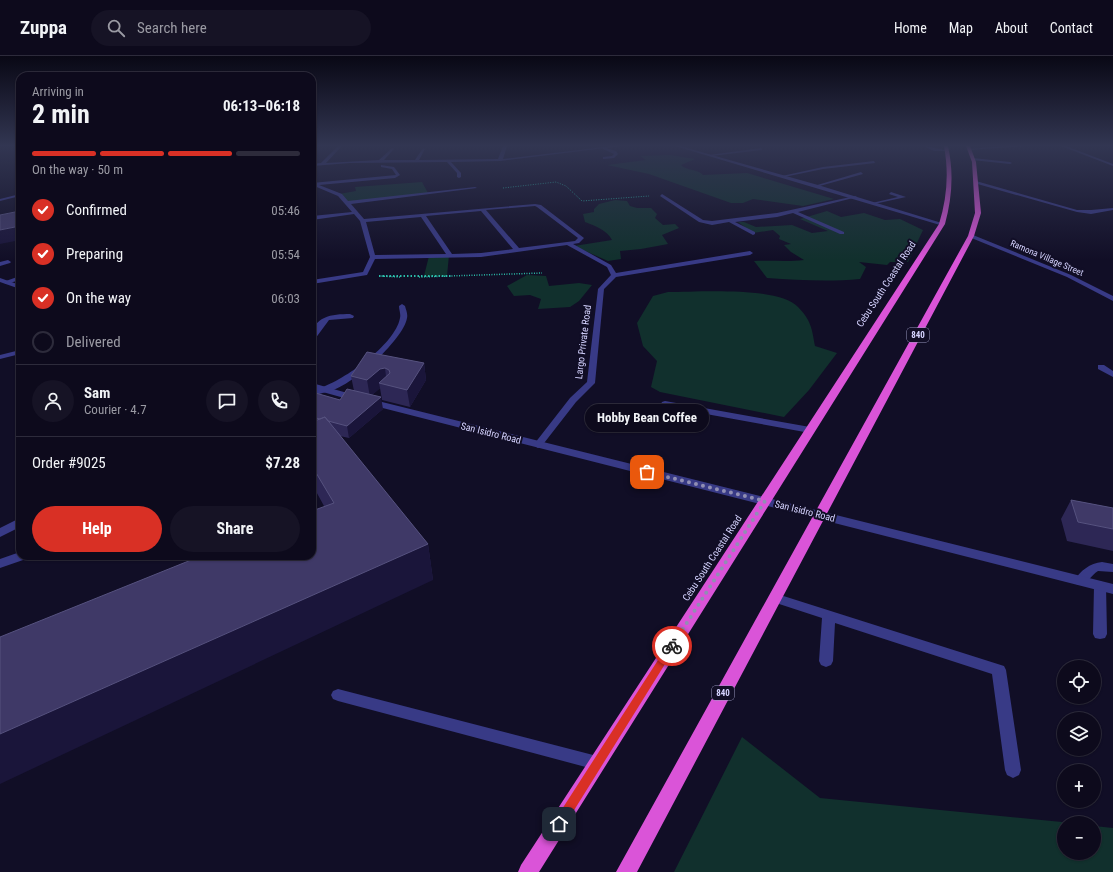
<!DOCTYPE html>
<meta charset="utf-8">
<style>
:root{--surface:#0d0a1c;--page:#161325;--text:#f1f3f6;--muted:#9a9aa3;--line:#2d2b3b;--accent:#d93025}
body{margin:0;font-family:"Roboto Condensed",sans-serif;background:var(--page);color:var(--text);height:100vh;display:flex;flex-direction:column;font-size:15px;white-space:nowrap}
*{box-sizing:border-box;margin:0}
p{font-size:13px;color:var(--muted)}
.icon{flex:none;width:22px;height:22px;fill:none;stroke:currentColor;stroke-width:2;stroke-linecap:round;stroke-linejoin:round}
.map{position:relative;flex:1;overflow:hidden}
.panel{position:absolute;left:16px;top:16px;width:300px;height:488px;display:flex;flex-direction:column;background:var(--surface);border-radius:12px;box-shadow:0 1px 3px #0004,0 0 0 1px var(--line)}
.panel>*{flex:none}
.fabs{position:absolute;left:1057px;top:604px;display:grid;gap:8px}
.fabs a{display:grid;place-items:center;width:44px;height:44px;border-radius:50%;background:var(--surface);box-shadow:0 1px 3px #0004,0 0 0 1px var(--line);font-size:20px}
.pin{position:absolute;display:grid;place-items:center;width:34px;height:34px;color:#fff;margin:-17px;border-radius:8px;box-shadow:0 2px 6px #0006}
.courier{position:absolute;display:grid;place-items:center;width:40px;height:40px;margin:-20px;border:3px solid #d93025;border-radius:50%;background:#fff;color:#222;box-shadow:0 1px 5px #0007}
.bubble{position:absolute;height:28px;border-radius:14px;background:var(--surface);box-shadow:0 1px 3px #0004,0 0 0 1px var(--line);font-size:13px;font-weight:700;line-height:28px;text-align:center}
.head em{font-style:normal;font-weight:700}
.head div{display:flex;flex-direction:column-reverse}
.head{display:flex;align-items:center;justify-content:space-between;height:68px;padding:0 16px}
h1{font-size:26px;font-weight:700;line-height:30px}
.bar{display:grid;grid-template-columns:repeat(4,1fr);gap:6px 4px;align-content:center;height:48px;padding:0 16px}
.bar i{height:5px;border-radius:3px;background:var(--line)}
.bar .selected{background:var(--accent)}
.bar p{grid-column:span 4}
.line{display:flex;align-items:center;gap:10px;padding:0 16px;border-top:1px solid var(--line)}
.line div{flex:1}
.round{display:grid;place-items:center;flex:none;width:42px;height:42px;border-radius:21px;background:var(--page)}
ol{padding:0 16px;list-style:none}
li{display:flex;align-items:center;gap:12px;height:44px}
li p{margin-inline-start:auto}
li .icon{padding:4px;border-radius:50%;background:var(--accent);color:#fff;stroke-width:4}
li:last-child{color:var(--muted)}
li i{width:22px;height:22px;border:2px solid var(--line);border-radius:50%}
.cta{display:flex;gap:8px;margin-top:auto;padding:8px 16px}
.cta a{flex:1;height:46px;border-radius:24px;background:var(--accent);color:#fff;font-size:16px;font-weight:700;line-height:46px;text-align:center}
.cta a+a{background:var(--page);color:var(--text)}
header{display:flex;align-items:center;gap:24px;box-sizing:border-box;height:56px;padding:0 20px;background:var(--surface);border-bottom:1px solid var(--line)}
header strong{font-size:19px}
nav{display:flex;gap:22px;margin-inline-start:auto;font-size:14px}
.search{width:280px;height:36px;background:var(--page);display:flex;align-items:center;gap:10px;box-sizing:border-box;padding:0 14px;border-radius:22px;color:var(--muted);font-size:15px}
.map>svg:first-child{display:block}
</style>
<header>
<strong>Zuppa</strong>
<div class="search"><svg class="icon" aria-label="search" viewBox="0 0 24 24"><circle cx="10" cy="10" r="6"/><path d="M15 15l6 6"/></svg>Search here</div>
<nav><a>Home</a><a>Map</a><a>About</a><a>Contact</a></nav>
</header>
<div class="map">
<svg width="1113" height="816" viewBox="0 0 1113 816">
<rect width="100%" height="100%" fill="#110e26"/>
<path fill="#11302d" d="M670 99 695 103 681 109C687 115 698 113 703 119L747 117 834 143 803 150 753 143 743 147H731L649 118 607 109 646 104 640 100Z
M422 126 428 137 348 146 339 138 356 135 355 131Z
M615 144 627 145 630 150 637 152H651L657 158 655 162 663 169 675 168 679 172 662 179 668 188 641 193 620 195 621 203 608 205 574 190 612 184C607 174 595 170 585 166L583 158 594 156V153L599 148Z
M827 155 841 161 864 157 885 164 900 163 923 174 908 206H890L887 209 859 206 866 211 860 223C828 226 798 224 767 222L754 205C771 204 787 206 804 204L791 196 784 189 791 188 779 183 780 180 773 174 753 177 738 166H744L756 171 792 169 812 177 828 175 800 163Z
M449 199 447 220H424L429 200Z
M527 219 546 220 549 230 579 227 592 229 579 245 570 251 538 253 541 243 530 239 514 240 507 230Z
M668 236C698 236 778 230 798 251 811 264 812 273 815 290L837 297 809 334 784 361 660 336 651 331 657 305 643 290 637 267 653 240Z
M742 681 820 742 1072 767H1064V797H1094V770L1113 772V816H674Z"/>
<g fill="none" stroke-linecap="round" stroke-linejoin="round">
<path stroke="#2bbba8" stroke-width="1" stroke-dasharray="1 1.5" stroke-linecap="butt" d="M503 132 556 126 566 130 582 145 649 140"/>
<path stroke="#2bbba8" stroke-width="1.5" stroke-dasharray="1 1.5" stroke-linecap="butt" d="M379 220 400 221
M419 221 542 217"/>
<path stroke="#2bbba8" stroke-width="2" stroke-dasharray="1.5 2" stroke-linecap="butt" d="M379 220H452"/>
<path fill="#383a86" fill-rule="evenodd" d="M603 91 616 95 618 98 614 102 603 103V101L612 100 614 98 603 93Z
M761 92 762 94 711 100 709 99Z
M973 102 1010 106 1012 107 1010 108 972 104Z
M861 116 863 118 816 131 814 130Z
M976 125 1077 154H1091L1113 152V154L1091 158 1077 156 974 127Z
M8 204 11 206 10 207 0 210V206Z
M402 248 405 250C406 254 408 258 407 262 404 284 342 341 320 336L319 334 320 332C344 324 395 289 400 262 401 258 399 254 399 250Z
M350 258 354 260 353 262 329 264 315 283H312C312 260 332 258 350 258Z
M665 345 810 371 815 374 810 377 662 350 661 348 662 346Z
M20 496V500H28L26 503 0 512V503Z
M1102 506 1113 508V516L1098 515C1090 520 1086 531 1076 528L1074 525C1080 515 1090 507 1102 506Z
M1100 525 1104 527 1106 530 1107 578 1105 582 1100 583 1095 582 1093 578 1094 530 1096 527Z
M338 633 597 700 603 702 605 707 603 712 597 714 338 645 333 643 331 639 333 635Z"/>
<path fill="#383a86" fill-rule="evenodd" d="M338 90H342L326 107 379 104 392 92 394 93 384 104H415L423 92 425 93 419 104 498 103 503 90H507L503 103 612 90H622L500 105 451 106 461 117V121L459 122 457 121V117L447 106 350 107 312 110V108L321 107Z
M923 90C926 90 946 94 949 95H934Z
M1009 90H1027L969 94 967 93Z
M1061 90H1066L1113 108V110Z
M874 105 875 107 823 113 784 121 782 120 823 111Z
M381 109 394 111 400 119 395 122 319 129 342 138 348 145 475 131 477 132 351 148 364 163 535 148 541 149 584 182 579 187 573 188 611 209 616 217 750 195 753 197 750 199 616 221 604 233 595 327 576 346 541 391 538 392 533 389 535 387 570 342 587 326 598 233 611 219 607 211 567 189 481 201 375 203 367 219 312 228V224L363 216 370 201 360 165 354 158 312 164V160L352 156 338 140 312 129V127L396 119 392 113 381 111ZM535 150 537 151 578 182 575 185 519 192 486 154ZM481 155 513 193 481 197 452 198 426 160ZM421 161 446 198 375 199 366 166Z
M891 136 906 141 874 148 872 147 898 141 889 138Z
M20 138V140L0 145V143Z
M662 138 703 164 712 165 777 157 855 140 857 141 798 156 844 176V178H840L793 157 777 161 735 166 755 176V178L753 179 729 166 712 169 699 166 660 140Z
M20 220V224L6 228 3 226Z
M20 294V298L0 303V299Z
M1098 309H1104L1113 315V321L1098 313Z
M323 331 326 332 327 334 326 336 312 340V334Z
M20 462V471L0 481V472Z
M774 537 1004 610 1006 614 1021 714 1019 719 1013 722 1007 719 1005 714 992 618 835 567 833 605 831 609 826 611 821 609 819 605 822 562 770 545 768 542 770 539Z"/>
<path fill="#383a86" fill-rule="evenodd" d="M675 90H680L818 129 945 168 940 169Z
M969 179H973L1071 219 1113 240V245L1067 221 969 181Z
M0 222 20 229V233L0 226Z
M312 327 358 340 359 342 355 345 312 333Z
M370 343 1113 528V538L367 348 366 346 367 344Z"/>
<path fill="#da54d8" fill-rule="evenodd" d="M944 90H948C954 117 952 142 945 168L539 816H518L521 809 939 168C947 142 949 117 944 90Z
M966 90H970L976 106 981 157 974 180 637 816H616L968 180 975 157 972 106Z"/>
</g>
<path fill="#2d2755" d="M367 296 424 307 426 324 410 351 382 344 380 332 372 339 383 353 349 382 340 380 428 488 433 524 324 450 312 428V336L340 344 354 335 351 320Z
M1071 444 1113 452V495L1067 485 1061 463Z"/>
<path fill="#1a153a" d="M20 170V184L0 188V174Z
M424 307 426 324 410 351 407 334Z
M385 312 387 329 383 328 380 313Z
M380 313 383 328 379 327 380 332 370 341 367 324Z
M381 341 383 353 349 382 347 370Z
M428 488 433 524 0 728V678Z"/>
<path fill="#3f3967" stroke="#56527f" d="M20 155V170L0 174V159Z
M367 296 424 307 407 334 379 327 390 317 389 314 385 312 380 313 367 324 351 320Z
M347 333 381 341 347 370 328 365 325 361 320 363 312 361V336L340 344Z
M325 361 428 488 0 678V581L201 500H312V455L334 447 312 410V366Z
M1071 444 1113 452V473L1078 466Z"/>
<linearGradient id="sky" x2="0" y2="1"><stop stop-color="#090815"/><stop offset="0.44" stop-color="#323652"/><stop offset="1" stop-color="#323652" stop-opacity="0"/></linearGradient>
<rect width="1113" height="204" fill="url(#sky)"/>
<path fill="#d93025" d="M672 586 675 587 677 590 675 592 563 772 559 773 555 772 553 768 555 764 669 587Z"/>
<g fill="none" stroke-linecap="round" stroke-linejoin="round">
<path stroke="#908eb3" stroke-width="4" stroke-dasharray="0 7.2" d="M647 416 765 445 672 590"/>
</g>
<g text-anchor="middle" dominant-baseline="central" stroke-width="4" stroke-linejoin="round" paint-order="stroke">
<g font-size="9" fill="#d5d3ff" stroke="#110e26">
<text transform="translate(1047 202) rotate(23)">Ramona Village Street</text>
</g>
<g fill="#110e26" stroke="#9a98be" stroke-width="1">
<rect x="907" y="272" width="22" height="14" rx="3"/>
<rect x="712" y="630" width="22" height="14" rx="3"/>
</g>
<g font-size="9" font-weight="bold" fill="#d5d3ff">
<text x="918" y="279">840</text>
<text x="723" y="637">840</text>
</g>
<g font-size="10" fill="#d5d3ff" stroke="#110e26">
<text transform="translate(886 228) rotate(-57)">Cebu South Coastal Road</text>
<text transform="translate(583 286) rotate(-83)">Largo Private Road</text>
<text transform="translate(491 377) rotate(14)">San Isidro Road</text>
<text transform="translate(805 455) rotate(14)">San Isidro Road</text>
<text transform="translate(712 502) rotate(-57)">Cebu South Coastal Road</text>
</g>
</g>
</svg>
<div class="fabs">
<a><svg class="icon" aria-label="locate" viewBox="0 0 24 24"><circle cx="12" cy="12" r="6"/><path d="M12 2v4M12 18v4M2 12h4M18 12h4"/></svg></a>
<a><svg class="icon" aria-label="layers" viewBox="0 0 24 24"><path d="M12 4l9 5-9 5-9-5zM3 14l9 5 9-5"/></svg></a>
<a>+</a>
<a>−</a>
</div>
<div class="pin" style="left:647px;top:416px;background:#ea580c"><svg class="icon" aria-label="bag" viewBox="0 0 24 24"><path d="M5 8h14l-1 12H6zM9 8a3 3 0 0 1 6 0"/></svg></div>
<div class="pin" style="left:559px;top:768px;background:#1f2937"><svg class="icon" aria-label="home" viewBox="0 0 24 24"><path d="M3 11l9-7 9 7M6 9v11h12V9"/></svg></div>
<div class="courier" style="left:672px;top:590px"><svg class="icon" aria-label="bike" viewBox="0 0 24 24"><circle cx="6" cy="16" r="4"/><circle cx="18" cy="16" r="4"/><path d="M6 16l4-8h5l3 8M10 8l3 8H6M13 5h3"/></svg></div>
<div class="bubble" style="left:585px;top:348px;width:124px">Hobby Bean Coffee</div>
<section class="panel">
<div class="head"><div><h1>2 min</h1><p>Arriving in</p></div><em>06:13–06:18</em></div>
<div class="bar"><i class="selected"></i><i class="selected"></i><i class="selected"></i><i></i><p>On the way · 50 m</p></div>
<ol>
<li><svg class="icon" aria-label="check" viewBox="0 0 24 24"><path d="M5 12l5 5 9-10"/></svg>Confirmed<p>05:46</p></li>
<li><svg class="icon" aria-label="check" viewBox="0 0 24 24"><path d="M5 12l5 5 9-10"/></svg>Preparing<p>05:54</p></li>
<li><svg class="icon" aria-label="check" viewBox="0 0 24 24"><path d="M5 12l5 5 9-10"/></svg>On the way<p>06:03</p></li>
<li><i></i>Delivered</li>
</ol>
<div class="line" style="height:72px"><a class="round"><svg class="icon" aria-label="person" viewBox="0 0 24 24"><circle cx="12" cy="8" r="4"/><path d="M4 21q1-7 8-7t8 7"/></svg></a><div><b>Sam</b><p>Courier · 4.7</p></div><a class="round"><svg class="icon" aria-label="chat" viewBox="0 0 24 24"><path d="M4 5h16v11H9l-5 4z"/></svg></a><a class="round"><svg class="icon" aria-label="phone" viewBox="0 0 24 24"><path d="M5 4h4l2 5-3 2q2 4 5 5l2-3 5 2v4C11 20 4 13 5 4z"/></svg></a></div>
<div class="line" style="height:52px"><div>Order #9025</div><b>$7.28</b></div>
<div class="cta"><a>Help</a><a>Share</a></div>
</section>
</div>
